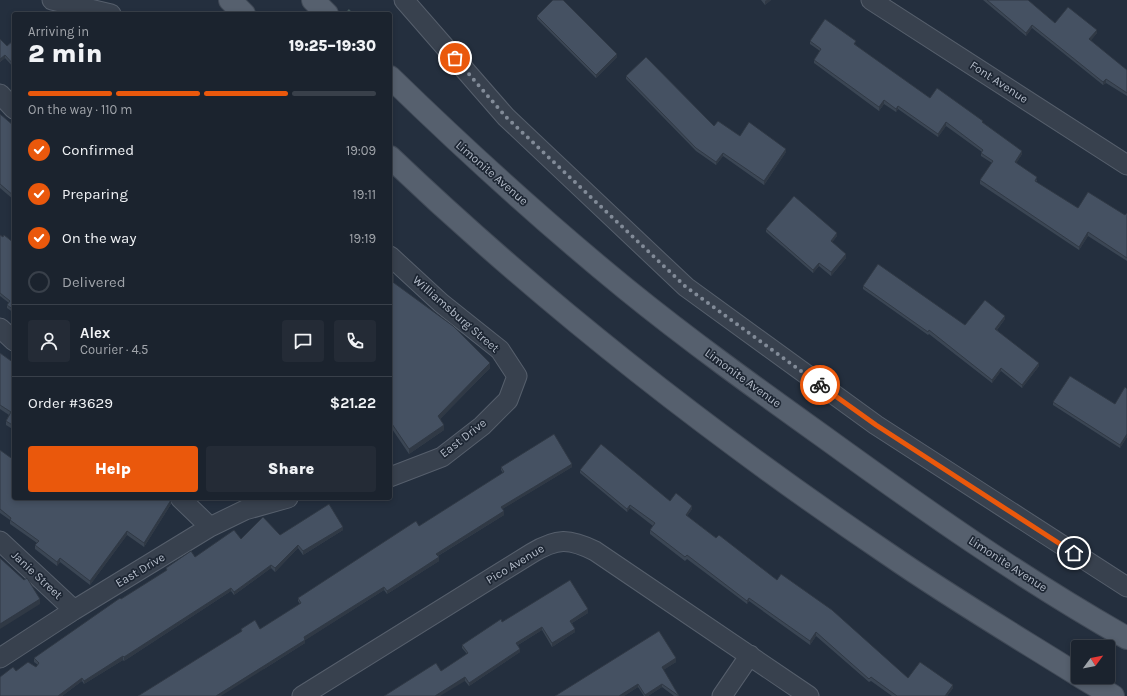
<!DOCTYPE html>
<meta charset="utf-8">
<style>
:root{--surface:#1b232e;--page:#242b36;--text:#f1f3f6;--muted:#a0a4aa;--line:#39404a;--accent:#ea580c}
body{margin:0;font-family:Karla,sans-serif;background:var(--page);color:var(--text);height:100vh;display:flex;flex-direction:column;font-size:15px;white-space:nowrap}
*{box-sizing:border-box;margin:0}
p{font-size:13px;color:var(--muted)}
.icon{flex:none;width:22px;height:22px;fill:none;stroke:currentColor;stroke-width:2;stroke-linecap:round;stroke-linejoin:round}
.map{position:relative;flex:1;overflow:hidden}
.side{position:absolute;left:12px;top:12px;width:380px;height:488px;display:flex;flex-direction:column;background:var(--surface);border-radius:4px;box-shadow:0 2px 6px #0003,0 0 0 1px var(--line)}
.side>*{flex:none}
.needle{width:26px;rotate:58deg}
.controls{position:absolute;left:1071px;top:640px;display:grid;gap:8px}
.controls a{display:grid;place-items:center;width:44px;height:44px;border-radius:4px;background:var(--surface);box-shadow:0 2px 6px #0003,0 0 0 1px var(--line);font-size:20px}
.pin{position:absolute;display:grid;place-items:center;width:34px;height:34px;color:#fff;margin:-17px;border:2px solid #fff;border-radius:50%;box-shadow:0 1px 4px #0007}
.courier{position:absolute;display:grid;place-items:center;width:40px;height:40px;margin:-20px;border:3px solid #ea580c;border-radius:50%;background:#fff;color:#222;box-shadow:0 1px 5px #0007}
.overview em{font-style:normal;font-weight:800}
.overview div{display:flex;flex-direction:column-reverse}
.overview{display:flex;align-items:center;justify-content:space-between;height:68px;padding:0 16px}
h1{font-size:26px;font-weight:800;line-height:30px}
.bar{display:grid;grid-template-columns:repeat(4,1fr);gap:6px 4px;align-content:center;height:48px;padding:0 16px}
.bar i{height:5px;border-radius:3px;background:var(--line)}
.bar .on{background:var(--accent)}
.bar p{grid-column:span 4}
.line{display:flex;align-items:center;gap:10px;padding:0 16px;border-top:1px solid var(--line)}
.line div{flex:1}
.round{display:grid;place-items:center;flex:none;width:42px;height:42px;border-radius:4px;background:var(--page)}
ol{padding:0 16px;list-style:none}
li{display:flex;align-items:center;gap:12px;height:44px}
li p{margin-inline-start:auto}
li .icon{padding:4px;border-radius:50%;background:var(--accent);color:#fff;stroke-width:4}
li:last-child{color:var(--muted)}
li i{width:22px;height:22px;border:2px solid var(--line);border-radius:50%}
.cta{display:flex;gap:8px;margin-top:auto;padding:8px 16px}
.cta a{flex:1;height:46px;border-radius:4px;background:var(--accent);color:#fff;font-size:16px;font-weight:800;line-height:46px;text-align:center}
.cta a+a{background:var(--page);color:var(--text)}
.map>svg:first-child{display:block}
</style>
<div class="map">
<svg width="1127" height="696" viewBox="0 0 1127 696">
<rect width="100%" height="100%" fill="#242f3e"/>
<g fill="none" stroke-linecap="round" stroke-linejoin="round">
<g stroke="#565f6c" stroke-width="21">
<path id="street" d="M52 0 111 14
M404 0 506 117 686 287 876 425 1127 587
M871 0 1127 165
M0 94 14 109
M390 256 441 303 500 350 517 376 508 400 482 426 442 457 390 477
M0 328 14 341
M180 498 210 527
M0 541 74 610
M0 658 74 610 210 527 245 510 288 498
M302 696 532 553C557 538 569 538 595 551L809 696
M722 696 750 655"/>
</g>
<g stroke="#414a57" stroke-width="24">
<path id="primary" d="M230 0 244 14
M313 0 327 14
M390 77C466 151 544 222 626 289 690 341 757 389 824 437 922 508 1021 578 1127 638
M390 157C544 304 712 435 888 554 950 597 1014 635 1078 675
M1081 677 1113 696"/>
</g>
<path stroke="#44595c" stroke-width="2.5" stroke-dasharray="3 3" stroke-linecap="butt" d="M348 10 352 14"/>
<use href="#street" stroke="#38414e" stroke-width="19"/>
<use href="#primary" stroke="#56606e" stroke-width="22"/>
</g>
<path fill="#3b4654" d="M761 0H771L765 5Z
M983 0H1028L1055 23 1097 33 1090 41 1127 70V96L1106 83 1103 85 1032 28 1026 36Z
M537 16 617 57 596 78 537 19Z
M0 39 7 46 14 40V68L5 58 0 62Z
M810 41 856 44 855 45 930 98 983 123 1022 154 1016 163 1037 180 1036 182 1078 208 1125 215 1127 213V261L1088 236 1079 250 980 184V180L992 163 981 156V153L982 152 946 126 938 137 898 109 896 112 884 104 879 111 814 63V60L820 51 810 44Z
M626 76 714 126 786 152 764 185 723 156 716 165 696 151 626 79Z
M0 114 14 126V200L0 188Z
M766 229 837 236 832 242 846 258 831 276 819 266 813 273 766 232Z
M0 235 14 243V313L7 308V305L9 303 0 296Z
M390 272 394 281 393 282 490 368 440 419 444 430 409 454 390 426Z
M863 286 965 325 1005 319 997 330 1039 366 1022 388 1001 371 992 383 929 334 928 335 863 289Z
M0 353 14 363V430L6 425V421L9 415 0 409Z
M1127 389V437L1120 448 1053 405V402L1115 404Z
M0 450 14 498 171 504 144 547 127 535 90 585 60 562 57 566 35 549V545L37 543 10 524V520L0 513Z
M501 467H572L502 509 504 515 438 556 439 561 387 594 384 590 305 640V643L264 669 241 632V629H260L300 604 298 601V598L419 526 503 473 501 470Z
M580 470 692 509 687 516 716 538 777 580 908 678 953 688 947 696H892L871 681 869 682 816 636 810 645 749 601 747 604 687 559 685 561 650 534V530L653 526 630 508 627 512 580 473Z
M343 530 303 555 298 548 275 572 271 568 234 595 231 591 124 661 123 660 84 684 82 681 62 696H0L16 671 36 667 38 665 34 662V658L121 599 166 571V568L195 557 241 539 280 535Z
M588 613 572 623 575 632 552 647 542 630 518 645 520 652 469 686 465 681 441 671 467 654 462 648V645L502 622Z
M659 631 676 662 663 670 679 696H674L662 687 648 696H644L638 687 624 696Z"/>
<path fill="#303945" d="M767 0H771L765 5V1Z
M1032 25V28L1026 36V33Z
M1097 30V33L1089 43V39Z
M617 54V57L596 78V75Z
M5 55V58L0 62V59Z
M1106 79V83L1103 85V82Z
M884 100V104L879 111V107Z
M898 106V109L896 112V109Z
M946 122V126L938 137V134Z
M786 149V152L764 185V181Z
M1022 151V154L1015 165V162Z
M723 153V156L716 165V162Z
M1088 232V236L1079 250V247Z
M837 233V236L831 244V241Z
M846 254V258L831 276V272Z
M819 263V266L813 273V270Z
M394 276V281L390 285V280Z
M1005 316V319L995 332V329Z
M490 363V368L438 421V416Z
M1039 363V366L1022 388V385Z
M1001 368V371L992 383V380Z
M444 425V430L409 454V449Z
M1127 434V437L1120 448V445Z
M572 464V467L501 510V507Z
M171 500V504L144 547V543Z
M630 505V508L627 512V509Z
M692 506V509L686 518V515Z
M504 511V515L436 557V554Z
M343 527V530L303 555V551Z
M127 531V535L90 585V581Z
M298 545V548L275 572V568Z
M439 557V561L387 594V591Z
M60 558V562L57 566V562Z
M271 565V568L234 595V592Z
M384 587V590L304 641V637Z
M231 588V591L124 661V657Z
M749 598V601L747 604V601Z
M40 599V604L0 629V624Z
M588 609V613L570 624V621Z
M542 627V630L516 646V643Z
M575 629V632L552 647V643Z
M816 632V636L810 645V641Z
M305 640V643L264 669 221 696H216Z
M520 649V652L469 686V683Z
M123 656V660L84 684V681Z
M676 658V662L662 671V667Z
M465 677V681L440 696H435Z
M82 678V681L62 696H58Z
M638 684V687L624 696H619Z
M662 684V687L648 696H645V695Z
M953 685V688L947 696H945Z"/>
<path fill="#455162" stroke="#303945" d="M553 0H563L617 54 596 75 537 16Z
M987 0H1028L1055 23 1068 7 1097 30 1089 39 1127 70V93L1106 79 1103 82 1032 25 1026 33Z
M825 19 856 41 854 44 930 98 937 88 983 121 982 122 1022 151 1015 162 1037 177 1035 181 1078 208 1088 192 1125 215 1127 213V258L1088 232 1079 247 980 180 993 161 981 153 983 150 946 122 938 134 898 106 896 109 884 100 879 107 814 60 821 49 810 41Z
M0 39 7 46 14 40V65L5 55 0 59Z
M646 57 714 126 718 121 740 136 749 122 786 149 764 181 723 153 716 162 696 148 626 76Z
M0 114 14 126V196L0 184Z
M794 196 837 233 831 241 846 254 831 272 819 263 813 270 766 229Z
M0 235 3 237 4 235 14 243V310L7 305 10 301 0 293Z
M878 264 965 325 985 300 1005 316 995 329 1039 363 1022 385 1001 368 992 380 929 330 928 332 863 286Z
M390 272 394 276 390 280 453 326 490 363 438 416 444 425 409 449 390 421Z
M0 353 14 363V426L6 421 11 412 0 405Z
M1070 376 1115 404 1125 387 1127 389V434L1120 445 1053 402Z
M554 434 572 464 501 507 504 511 436 554 439 557 387 591 384 587 304 637 305 640 216 696H138L242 631 241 629 255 620 260 629 301 603 298 598 416 521 419 526 504 472 501 467Z
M601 444 670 501 676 493 692 506 686 515 716 538 719 535 777 580 781 574 832 610 908 678 920 662 953 685 945 696H897L871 677 869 679 816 632 810 641 749 598 747 601 687 555 685 557 650 530 655 523 630 505 627 509 580 470Z
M0 450 14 460V498H168L171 500 144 543 127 531 90 581 60 558 57 562 35 545 39 541 10 520 11 518 0 509Z
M329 504 343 527 303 551 298 545 275 568 271 565 234 592 231 588 124 657 123 656 84 681 82 678 58 696H0V677L13 667 16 671 28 662 36 667 39 663 34 658 120 598 121 599 167 570 166 568 191 551 195 557 234 530 241 539 263 517 280 535Z
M0 558 24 580 27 578 40 599 0 624Z
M570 580 588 609 570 621 575 629 552 643 542 627 516 643 520 649 469 683 465 677 435 696H384L436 663 441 671 468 653 462 645 501 619 502 622Z
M659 631 676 658 662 667 679 696 662 684 645 695 638 684 619 696H555Z"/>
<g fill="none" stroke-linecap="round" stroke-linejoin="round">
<path stroke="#828b98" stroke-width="4" stroke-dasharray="0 7.2" d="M455 58 506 117 686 287 820 385"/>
<path stroke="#ea580c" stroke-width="5" d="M820 385 876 425 1074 553"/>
</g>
<g text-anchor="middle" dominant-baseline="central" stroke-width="3.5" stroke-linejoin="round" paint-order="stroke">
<g font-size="12" fill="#b4bcc9" stroke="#1d2633">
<text transform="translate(999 82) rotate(33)">Font Avenue</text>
<text transform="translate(492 173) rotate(41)">Limonite Avenue</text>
<text transform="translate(456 314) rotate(41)">Williamsburg Street</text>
<text transform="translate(743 378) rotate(36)">Limonite Avenue</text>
<text transform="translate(463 438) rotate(-38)">East Drive</text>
<text transform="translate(515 564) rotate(-31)">Pico Avenue</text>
<text transform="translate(1008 564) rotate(33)">Limonite Avenue</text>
<text transform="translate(140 570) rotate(-31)">East Drive</text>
<text transform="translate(37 575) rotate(43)">Janie Street</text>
</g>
</g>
</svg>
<div class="controls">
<a><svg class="needle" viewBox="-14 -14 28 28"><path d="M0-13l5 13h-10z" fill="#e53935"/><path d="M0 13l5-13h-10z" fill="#a0a4aa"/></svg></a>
</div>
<div class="pin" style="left:455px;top:58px;background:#ea580c"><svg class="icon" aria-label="bag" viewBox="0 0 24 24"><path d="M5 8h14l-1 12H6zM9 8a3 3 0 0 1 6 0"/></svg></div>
<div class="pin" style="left:1074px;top:553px;background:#1f2937"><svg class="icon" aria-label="home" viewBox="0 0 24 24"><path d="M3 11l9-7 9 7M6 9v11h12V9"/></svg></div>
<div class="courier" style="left:820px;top:385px"><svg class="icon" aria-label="bike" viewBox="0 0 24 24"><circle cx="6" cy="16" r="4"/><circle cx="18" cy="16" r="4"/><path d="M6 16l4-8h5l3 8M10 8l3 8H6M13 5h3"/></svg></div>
<section class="side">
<div class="overview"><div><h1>2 min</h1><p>Arriving in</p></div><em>19:25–19:30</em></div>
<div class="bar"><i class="on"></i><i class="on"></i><i class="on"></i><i></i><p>On the way · 110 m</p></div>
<ol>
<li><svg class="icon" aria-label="check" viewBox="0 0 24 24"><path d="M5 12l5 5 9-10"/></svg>Confirmed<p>19:09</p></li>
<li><svg class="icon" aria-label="check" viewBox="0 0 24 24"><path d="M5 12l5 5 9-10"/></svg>Preparing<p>19:11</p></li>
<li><svg class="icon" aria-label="check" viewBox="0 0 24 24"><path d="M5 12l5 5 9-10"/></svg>On the way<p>19:19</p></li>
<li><i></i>Delivered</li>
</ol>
<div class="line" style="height:72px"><a class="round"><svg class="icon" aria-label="person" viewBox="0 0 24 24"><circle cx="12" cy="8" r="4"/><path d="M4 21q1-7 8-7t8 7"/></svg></a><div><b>Alex</b><p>Courier · 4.5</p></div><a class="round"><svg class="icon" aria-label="chat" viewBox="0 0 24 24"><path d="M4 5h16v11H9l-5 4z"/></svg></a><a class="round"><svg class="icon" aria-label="phone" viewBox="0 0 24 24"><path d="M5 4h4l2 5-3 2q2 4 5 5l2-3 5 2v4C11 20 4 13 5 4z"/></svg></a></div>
<div class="line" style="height:52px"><div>Order #3629</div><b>$21.22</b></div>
<div class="cta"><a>Help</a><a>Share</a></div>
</section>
</div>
